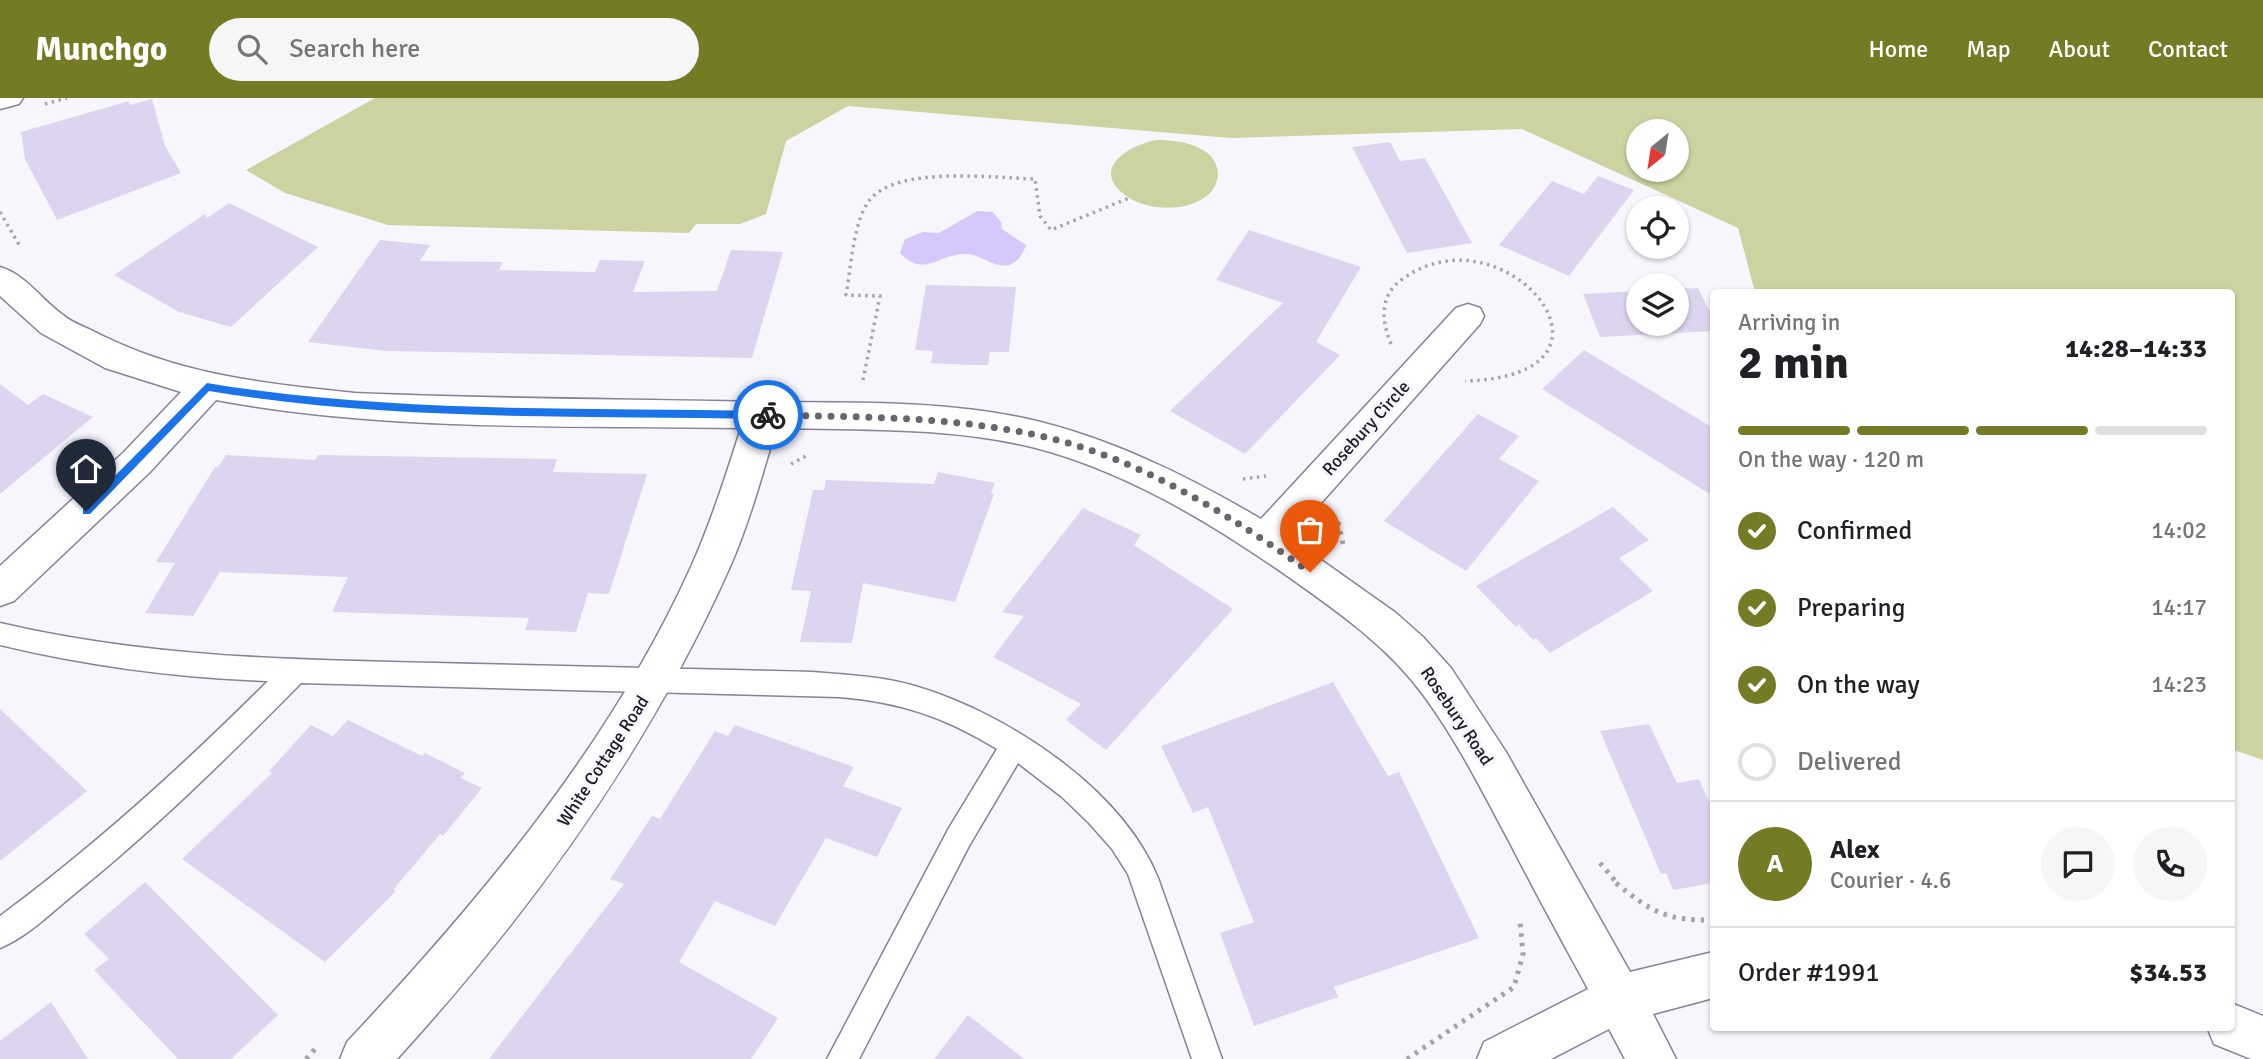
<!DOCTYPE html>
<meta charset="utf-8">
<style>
:root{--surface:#fff;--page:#f6f6f6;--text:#202124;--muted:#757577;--line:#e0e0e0;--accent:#757b24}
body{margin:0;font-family:Signika,sans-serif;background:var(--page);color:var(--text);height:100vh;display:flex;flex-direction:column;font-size:26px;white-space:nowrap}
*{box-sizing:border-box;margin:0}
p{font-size:23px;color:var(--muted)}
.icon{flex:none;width:38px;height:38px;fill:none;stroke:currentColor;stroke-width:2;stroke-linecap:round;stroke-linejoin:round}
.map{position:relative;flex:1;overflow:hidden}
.side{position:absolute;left:1710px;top:191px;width:525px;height:742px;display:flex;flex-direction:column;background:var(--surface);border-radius:7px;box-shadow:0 2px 5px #0004}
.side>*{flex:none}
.needle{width:46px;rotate:210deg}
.controls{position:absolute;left:1626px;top:21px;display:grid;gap:14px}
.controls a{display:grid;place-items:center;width:63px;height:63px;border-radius:50%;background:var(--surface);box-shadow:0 2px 5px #0004;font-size:35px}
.pin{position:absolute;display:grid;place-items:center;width:60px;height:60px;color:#fff;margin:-72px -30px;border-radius:50% 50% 50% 0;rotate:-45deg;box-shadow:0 0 7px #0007}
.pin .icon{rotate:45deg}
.courier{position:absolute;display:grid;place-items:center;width:70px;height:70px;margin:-35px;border:5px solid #1a73e8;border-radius:50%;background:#fff;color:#222;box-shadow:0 2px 9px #0007}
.head em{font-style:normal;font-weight:700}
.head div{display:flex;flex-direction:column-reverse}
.head{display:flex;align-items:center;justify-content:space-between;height:119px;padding:0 28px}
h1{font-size:46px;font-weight:700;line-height:52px}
.bar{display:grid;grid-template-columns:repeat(4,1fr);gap:10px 7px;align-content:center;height:84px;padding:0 28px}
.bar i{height:9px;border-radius:5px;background:var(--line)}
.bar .active{background:var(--accent)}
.bar p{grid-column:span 4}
.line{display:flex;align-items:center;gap:18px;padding:0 28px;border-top:2px solid var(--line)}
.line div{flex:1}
.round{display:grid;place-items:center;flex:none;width:74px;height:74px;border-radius:37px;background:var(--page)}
ol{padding:0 28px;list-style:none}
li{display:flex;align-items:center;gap:21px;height:77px}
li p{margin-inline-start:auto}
li .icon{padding:7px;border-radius:50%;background:var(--accent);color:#fff;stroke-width:4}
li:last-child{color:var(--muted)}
li i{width:38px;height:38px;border:4px solid var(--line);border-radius:50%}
header{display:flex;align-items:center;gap:42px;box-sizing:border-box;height:98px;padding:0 35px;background:var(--accent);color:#fff}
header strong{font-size:33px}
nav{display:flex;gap:38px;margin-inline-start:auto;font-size:24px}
.search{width:490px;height:63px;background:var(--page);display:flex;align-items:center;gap:18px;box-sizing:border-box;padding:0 24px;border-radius:38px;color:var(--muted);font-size:26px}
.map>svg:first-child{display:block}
</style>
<header>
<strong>Munchgo</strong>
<div class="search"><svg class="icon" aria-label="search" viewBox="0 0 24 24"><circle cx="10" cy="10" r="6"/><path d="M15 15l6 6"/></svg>Search here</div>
<nav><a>Home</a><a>Map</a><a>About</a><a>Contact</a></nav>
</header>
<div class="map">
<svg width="2263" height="961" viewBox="0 0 2263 961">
<rect width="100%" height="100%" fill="#f7f6fc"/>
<path fill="#cdd3a0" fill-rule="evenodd" d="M375 0H2263V662L2231 651V194H1755L1738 130 1522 31 1231 40 848 8 786 43 766 116 740 126H696L689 135 388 127 285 95 246 72ZM1638 33H1676V72H1638Z
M1157 42C1179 42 1216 47 1218 75 1218 82 1215 90 1210 95 1191 114 1150 114 1128 99 1088 73 1127 47 1157 42Z"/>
<path fill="#d7c8fb" d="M977 113 993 114 1001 124 1002 131 1026 147C1023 156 1018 164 1009 167 994 171 981 156 966 156 940 155 924 181 900 155L905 141 923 134 939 135Z"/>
<path fill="#ddd5f0" d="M152 1 165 48 181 75 57 122 25 61 21 34 129 3 130 7Z
M1390 44 1400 63 1425 60 1472 145 1407 155 1352 49Z
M1598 78 1634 92 1569 178 1499 147 1552 83 1584 96Z
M229 105 318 149 231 229 179 214 114 177 205 116 207 120Z
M1249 132 1361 169 1316 244 1340 257 1245 356 1170 313 1283 205 1216 182Z
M380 142 430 147 420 163 503 164 499 172 595 174 600 162 645 163 633 194 717 193 731 152 783 154 752 260 386 253 308 244Z
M926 187 1016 189 1009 254H990L988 267H971L931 265 933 253 915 252Z
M1698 190 1713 220V233L1600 239 1583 196 1638 193V226H1676V191Z
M1584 252 1713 330V398L1542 291Z
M0 286 28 307 43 296 93 319 0 396Z
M1478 316 1519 338 1499 361 1539 383 1466 473 1384 423Z
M226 357 315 362 318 357 557 361 553 374 647 376 609 496 588 495 576 534 525 532 529 520 332 514 348 479 220 474 193 518 145 515 175 465 156 464 215 369H218Z
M938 374 995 385 991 395 994 396 955 504 863 485 852 545 800 544 811 493 791 492 813 392H824L826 382 934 386Z
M1613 409 1649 442 1619 460 1653 493 1550 555 1536 540 1533 542 1519 527 1516 529 1476 488Z
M1083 410 1141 437 1134 447 1233 511 1106 652 1066 622 1081 606 993 559 1024 518 1002 514Z
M1333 584 1388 678 1399 674 1479 840 1334 889 1338 899 1254 928 1220 835 1254 824 1208 709 1193 715 1161 648Z
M0 611 87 693 0 763Z
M348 622 422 658 425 655 465 675 461 680 482 690 443 738 440 736 393 792 396 793 325 864 182 761 272 675 269 673 311 627 333 638Z
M1649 626 1677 685 1699 681 1713 712V785L1673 792 1666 775 1661 776 1600 633Z
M735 627 854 669 843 688 902 710 877 759 826 740 775 828 715 803 679 864 778 920 751 961H489L624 786 610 781 652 718 660 721 715 633 728 638Z
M145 784 278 917 231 961H178L94 872 109 861 84 836Z
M51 904 88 961H0V943Z
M968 917 1024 961H934Z"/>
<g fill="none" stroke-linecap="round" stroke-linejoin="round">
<g stroke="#878199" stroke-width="3">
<path id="service" d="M0 525C144 559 289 562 436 565 562 568 687 571 812 574 847 577 884 578 918 589 1008 616 1122 691 1158 780L1222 961H1192L1128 776 1112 751 1089 725 1062 699 1018 665 969 748 859 961H827L949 730 997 651C944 619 901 604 839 599L301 585C228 659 154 732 73 797 51 815 27 839 0 850V818C96 747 184 667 268 583 177 580 88 568 0 547Z"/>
</g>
<g stroke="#878199" stroke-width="3">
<path id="minor" d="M0 0H23L19 6 0 11Z
M0 169C25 176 42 202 63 217 71 224 82 228 91 232 177 277 261 285 355 295 491 301 628 301 764 304 851 305 942 302 1028 321 1111 340 1188 378 1261 421L1456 210 1468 206 1480 210 1484 218 1480 226 1290 440 1396 515 1423 539 1451 570 1506 654 1630 874 1713 854V900L1653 916 1676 961H1625L1609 931 1551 961H1477L1484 944 1588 891C1562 843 1535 794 1510 745 1483 695 1458 644 1424 598 1387 547 1334 511 1283 475 1206 422 1123 372 1032 349 949 329 861 332 776 330 762 378 749 426 729 471 648 653 531 814 397 961H340L347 944C480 802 610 648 691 469 711 424 726 377 741 330 566 327 388 334 216 302L150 374 14 503 0 508V468L124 354 181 294 105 270 41 235 0 198Z
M2231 905 2263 918V961H2251L2214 946 2207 929H2231Z"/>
</g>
<path stroke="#a5a4ab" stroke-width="3.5" stroke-dasharray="2.5 4.5" stroke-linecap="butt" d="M45 6 67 0
M0 114 21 150
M1391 246C1381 221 1379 197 1404 180 1506 108 1646 278 1465 283
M863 282 880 198 846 197C851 171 853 124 869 103 895 67 995 80 1035 81L1040 118 1051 132 1129 100
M791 366 808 357
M1243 381 1266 378"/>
<path stroke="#a5a4ab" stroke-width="5" stroke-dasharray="3.5 6" stroke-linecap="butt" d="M1338 424 1343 446
M1600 765 1617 785
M1616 785C1651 814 1667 823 1713 822
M306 961 316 950
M1407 961 1514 889 1523 856 1520 823"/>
<use href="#service" fill="#fff" fill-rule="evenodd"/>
<use href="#minor" fill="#fff" fill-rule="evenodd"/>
</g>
<path fill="#1a73e8" d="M207 285C392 316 582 309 768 313L774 317 768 321C582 317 393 324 209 293L90 416H83V410Z"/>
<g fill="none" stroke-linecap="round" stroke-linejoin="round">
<path stroke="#67666e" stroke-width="7" stroke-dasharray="0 12.6" d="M768 317C861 319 954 318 1045 339 1141 361 1231 418 1310 474"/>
</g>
<g text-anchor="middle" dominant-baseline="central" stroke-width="6" stroke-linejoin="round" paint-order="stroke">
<g font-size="18" fill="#1a1821" stroke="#f7f6fc">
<text transform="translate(1366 330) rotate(-48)">Rosebury Circle</text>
<text transform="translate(1457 618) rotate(56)">Rosebury Road</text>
<text transform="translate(603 663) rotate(-57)">White Cottage Road</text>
</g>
</g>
</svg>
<div class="controls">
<a><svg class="needle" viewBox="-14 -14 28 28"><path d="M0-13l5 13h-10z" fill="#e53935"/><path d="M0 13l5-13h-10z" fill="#757577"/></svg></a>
<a><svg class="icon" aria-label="locate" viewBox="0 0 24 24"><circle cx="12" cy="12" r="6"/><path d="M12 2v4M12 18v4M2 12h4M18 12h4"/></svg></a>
<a><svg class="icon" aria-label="layers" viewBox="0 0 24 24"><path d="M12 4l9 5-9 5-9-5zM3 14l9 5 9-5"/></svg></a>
</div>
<div class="pin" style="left:1310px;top:474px;background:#ea580c"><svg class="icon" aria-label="bag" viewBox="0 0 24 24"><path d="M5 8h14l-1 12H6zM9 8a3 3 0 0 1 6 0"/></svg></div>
<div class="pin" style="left:86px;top:413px;background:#1f2937"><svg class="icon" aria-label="home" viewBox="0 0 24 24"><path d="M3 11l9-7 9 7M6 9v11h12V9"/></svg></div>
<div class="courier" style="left:768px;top:317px"><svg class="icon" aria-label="bike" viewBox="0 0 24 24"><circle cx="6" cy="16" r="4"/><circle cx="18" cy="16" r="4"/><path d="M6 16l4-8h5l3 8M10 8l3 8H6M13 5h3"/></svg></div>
<section class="side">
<div class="head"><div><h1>2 min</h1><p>Arriving in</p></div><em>14:28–14:33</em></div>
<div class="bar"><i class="active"></i><i class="active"></i><i class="active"></i><i></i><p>On the way · 120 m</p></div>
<ol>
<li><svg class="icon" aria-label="check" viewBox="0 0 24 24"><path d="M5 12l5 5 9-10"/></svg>Confirmed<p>14:02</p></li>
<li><svg class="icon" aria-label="check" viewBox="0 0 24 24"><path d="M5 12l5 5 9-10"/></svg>Preparing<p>14:17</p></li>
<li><svg class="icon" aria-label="check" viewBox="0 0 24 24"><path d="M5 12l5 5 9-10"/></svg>On the way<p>14:23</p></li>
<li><i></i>Delivered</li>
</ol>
<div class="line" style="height:126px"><b class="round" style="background:var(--accent);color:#fff">A</b><div><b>Alex</b><p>Courier · 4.6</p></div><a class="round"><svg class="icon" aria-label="chat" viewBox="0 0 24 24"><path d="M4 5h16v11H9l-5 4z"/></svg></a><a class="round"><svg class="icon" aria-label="phone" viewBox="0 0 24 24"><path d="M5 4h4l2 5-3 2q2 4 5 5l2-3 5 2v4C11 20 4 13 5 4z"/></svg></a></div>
<div class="line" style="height:91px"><div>Order #1991</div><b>$34.53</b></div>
</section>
</div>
